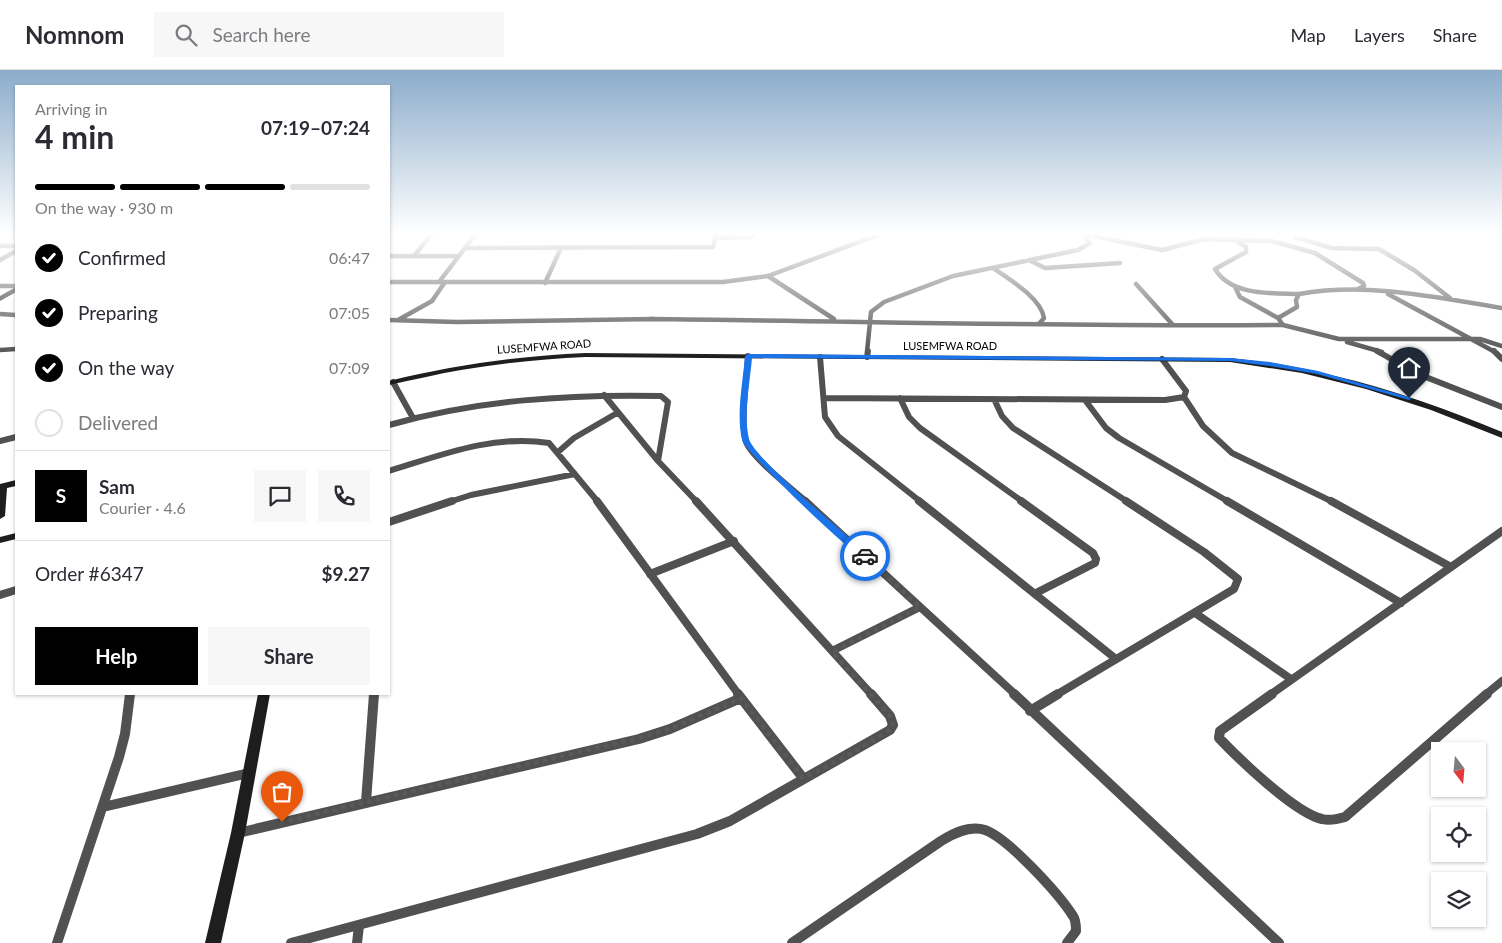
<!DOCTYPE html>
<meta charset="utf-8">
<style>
:root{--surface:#fff;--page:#f7f7f7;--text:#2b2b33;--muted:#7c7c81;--line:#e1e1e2;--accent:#000}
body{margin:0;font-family:Lato,sans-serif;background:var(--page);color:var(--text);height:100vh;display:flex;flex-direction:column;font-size:19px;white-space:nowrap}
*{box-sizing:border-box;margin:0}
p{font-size:16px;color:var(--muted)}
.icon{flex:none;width:28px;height:28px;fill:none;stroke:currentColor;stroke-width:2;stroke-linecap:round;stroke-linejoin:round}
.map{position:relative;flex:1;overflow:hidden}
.sheet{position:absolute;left:15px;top:15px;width:375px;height:610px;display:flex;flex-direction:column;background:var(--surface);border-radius:0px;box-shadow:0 1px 4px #0004}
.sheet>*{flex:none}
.needle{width:32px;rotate:164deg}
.tools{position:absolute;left:1431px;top:672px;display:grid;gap:10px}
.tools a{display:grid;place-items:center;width:55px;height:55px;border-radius:0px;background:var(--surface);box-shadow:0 1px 4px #0004;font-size:25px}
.pin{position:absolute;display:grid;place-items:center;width:42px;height:42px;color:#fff;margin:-51px -21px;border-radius:50% 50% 50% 0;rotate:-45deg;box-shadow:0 0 5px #0007}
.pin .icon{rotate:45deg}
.courier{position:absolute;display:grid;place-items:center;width:50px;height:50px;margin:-25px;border:4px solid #1a73e8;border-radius:50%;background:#fff;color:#222;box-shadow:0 1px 6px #0007}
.overview em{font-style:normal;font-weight:700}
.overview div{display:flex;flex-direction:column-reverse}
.overview{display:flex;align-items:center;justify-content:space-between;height:85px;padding:0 20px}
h1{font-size:32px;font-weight:700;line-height:38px}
.bar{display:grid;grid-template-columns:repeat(4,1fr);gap:8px 5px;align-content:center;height:60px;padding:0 20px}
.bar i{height:6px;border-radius:4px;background:var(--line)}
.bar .current{background:var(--accent)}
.bar p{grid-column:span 4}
.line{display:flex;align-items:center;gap:12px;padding:0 20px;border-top:1px solid var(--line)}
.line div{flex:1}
.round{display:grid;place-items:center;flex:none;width:52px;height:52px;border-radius:0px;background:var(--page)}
ol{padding:0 20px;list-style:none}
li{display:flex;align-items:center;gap:15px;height:55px}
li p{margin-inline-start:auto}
li .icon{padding:5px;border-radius:50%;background:var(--accent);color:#fff;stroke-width:4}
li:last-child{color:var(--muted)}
li i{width:28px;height:28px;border:2px solid var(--line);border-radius:50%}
.primary-button{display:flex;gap:10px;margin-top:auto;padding:10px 20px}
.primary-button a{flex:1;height:58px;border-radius:0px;background:var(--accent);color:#fff;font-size:20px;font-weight:700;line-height:58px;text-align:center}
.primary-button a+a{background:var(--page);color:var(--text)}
header{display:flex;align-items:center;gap:30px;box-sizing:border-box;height:70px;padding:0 25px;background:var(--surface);border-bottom:1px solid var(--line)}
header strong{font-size:24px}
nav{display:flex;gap:28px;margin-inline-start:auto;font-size:18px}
.search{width:350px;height:45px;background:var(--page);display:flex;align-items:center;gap:12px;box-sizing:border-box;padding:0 18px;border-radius:0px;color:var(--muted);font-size:19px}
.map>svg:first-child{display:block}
</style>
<header>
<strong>Nomnom</strong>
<div class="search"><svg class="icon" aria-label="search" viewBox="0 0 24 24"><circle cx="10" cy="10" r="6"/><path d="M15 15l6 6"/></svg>Search here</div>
<nav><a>Map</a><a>Layers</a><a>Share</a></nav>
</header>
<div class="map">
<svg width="1502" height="873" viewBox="0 0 1502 873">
<rect width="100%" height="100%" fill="#fff"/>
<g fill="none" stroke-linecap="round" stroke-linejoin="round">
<path stroke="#515151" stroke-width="4.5" d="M1089 165 1162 180 1204 169 1272 171 1315 183 1363 213 1364 216 1358 219
M1295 167 1332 178 1379 179 1414 200 1450 228
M716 168 751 167 754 165
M1238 172 1246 177V182L1215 199C1231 226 1272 223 1299 224
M0 176H16
M466 178 713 177 716 165
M389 186H459
M414 186 431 165
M0 190 16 181
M1029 190 1045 198 1120 193
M993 198C1009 209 1041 228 1044 248L1039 254
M768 206 834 249
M389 212H723L768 206 878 165
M439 212 475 165
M545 213 561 178
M1136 214 1173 255
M0 216H16
M1235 217 1240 227 1278 248
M1388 224 1495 282
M0 244 16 245
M650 249C861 251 1072 257 1283 255L1278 248 1297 237 1296 230 1299 224C1367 212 1435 227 1502 238
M389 250 457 252 653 249
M398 250 432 231 445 212
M1283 255 1339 269H1480L1502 276
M1347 272 1382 282
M0 280 16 279
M867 282 871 242 884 232 953 206 1078 180 1090 173 1085 165"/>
<path stroke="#515151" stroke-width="6" d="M1377 281 1418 304 1502 337
M1494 281 1502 289
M748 286C747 307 740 354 746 372 752 388 793 420 807 432
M820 287 825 347 838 366 921 432
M867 287 868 281
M393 312 413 348
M604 325 658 391 697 432
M1184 327 1203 356 1232 383 1333 432
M825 328 1165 330 1184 327 1186 321 1162 289
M900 328 909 347 920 358 1023 432
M994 329 1002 346 1013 358 1128 432
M1085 330 1106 358 1119 368 1229 432
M389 355C479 330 568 324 661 326L668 332 658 391
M0 371 16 367
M558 382 574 368 617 343
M389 401C441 385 494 364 549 373L598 432
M449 432 471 425 575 404"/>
<path stroke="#515151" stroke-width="8" d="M597 431 739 625
M696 431 872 625
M805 431 1016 625
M919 431 1116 589
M1021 431 1093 483 1096 489 1095 493 1036 523
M1227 431 1401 533
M1331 431 1451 497
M389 452 452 431
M650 504 734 471
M0 525 16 520
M1195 543 1291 609
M832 581 920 537
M1056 625 1234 519 1238 509 1204 482 1126 431
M1270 625 1502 461
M1485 625 1502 611"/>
<path stroke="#515151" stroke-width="10" d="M738 624 803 708
M1014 624 1279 873
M1272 624 1220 661 1219 668C1239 689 1295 743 1322 749 1330 751 1338 749 1345 747L1487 624
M1030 641 1058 624
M366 732 374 624
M103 737 249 703
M238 763 639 669 670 659 741 628
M57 873 119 687 125 664 130 624
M291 873 697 764 730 751 890 660 893 655 890 646 871 624
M357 873 359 856
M792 873 941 771C954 763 970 755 985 760 1008 768 1059 824 1073 846 1076 850 1076 856 1076 861L1067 873"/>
<path fill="#1e1e1e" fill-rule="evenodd" d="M16 217V222L0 231V226Z
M585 283 1230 288C1266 292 1301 297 1335 306 1393 319 1448 340 1502 362V368L1431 340 1366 319 1302 303 1230 292 585 287C543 289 502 293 461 300 437 304 413 310 389 315V311C454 295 518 286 585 283Z
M16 410V416L7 418 5 446 0 449V414Z
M16 463V469L0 473V467Z
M258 624H270L245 763 221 873H205L231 763Z"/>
</g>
<linearGradient id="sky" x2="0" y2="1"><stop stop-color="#8baccb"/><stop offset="0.57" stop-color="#fff"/><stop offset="1" stop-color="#fff" stop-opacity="0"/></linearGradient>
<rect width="1502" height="287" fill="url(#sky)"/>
<path fill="#1a73e8" d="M748 284 1230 288 1270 292 1318 301 1412 328 1409 330 1317 304 1270 296 1230 291 752 288C750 313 743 344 749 369 754 388 848 466 868 484L869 486 865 489C852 485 745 382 742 370 736 344 743 312 745 286Z"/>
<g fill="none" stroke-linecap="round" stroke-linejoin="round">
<path stroke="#595959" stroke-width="5" stroke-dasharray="0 9" d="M282 752 639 668 670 659 741 628 803 708 847 686 890 660 893 655 890 646 832 582 920 537 865 486"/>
</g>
<g text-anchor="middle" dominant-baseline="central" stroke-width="4.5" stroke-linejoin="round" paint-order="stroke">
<g font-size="11" fill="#000" stroke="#fff">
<text x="950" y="275">LUSEMFWA ROAD</text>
<text transform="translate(544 276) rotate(-4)">LUSEMFWA ROAD</text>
</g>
</g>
</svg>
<div class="tools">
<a><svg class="needle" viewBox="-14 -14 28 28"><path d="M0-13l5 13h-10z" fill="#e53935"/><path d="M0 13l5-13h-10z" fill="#7c7c81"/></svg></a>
<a><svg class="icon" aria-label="locate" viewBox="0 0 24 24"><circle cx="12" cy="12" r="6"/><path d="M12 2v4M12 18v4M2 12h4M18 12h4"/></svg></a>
<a><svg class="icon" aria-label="layers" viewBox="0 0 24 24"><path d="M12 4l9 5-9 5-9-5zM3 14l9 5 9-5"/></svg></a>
</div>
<div class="pin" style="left:282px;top:752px;background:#ea580c"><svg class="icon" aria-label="bag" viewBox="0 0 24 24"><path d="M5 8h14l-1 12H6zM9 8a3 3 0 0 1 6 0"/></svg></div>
<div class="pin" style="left:1409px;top:328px;background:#1f2937"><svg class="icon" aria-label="home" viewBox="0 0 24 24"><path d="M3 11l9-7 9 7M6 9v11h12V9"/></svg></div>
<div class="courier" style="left:865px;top:486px"><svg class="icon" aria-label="car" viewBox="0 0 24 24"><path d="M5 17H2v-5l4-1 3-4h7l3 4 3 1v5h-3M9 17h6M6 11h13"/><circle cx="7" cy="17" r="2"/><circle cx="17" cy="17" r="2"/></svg></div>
<section class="sheet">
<div class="overview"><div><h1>4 min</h1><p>Arriving in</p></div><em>07:19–07:24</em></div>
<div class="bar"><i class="current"></i><i class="current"></i><i class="current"></i><i></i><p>On the way · 930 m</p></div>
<ol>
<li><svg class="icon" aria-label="check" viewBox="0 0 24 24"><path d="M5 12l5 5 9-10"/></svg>Confirmed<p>06:47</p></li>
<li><svg class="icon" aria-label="check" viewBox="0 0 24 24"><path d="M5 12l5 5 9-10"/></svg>Preparing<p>07:05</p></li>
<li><svg class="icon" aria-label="check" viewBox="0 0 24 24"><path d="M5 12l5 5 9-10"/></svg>On the way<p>07:09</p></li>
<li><i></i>Delivered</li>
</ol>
<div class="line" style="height:90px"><b class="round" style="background:var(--accent);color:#fff">S</b><div><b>Sam</b><p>Courier · 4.6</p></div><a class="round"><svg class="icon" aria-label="chat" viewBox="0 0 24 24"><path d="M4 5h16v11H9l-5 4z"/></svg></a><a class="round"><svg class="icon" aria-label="phone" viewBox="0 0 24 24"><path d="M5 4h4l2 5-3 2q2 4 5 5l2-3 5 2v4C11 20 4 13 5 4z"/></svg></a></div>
<div class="line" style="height:65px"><div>Order #6347</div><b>$9.27</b></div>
<div class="primary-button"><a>Help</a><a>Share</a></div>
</section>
</div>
